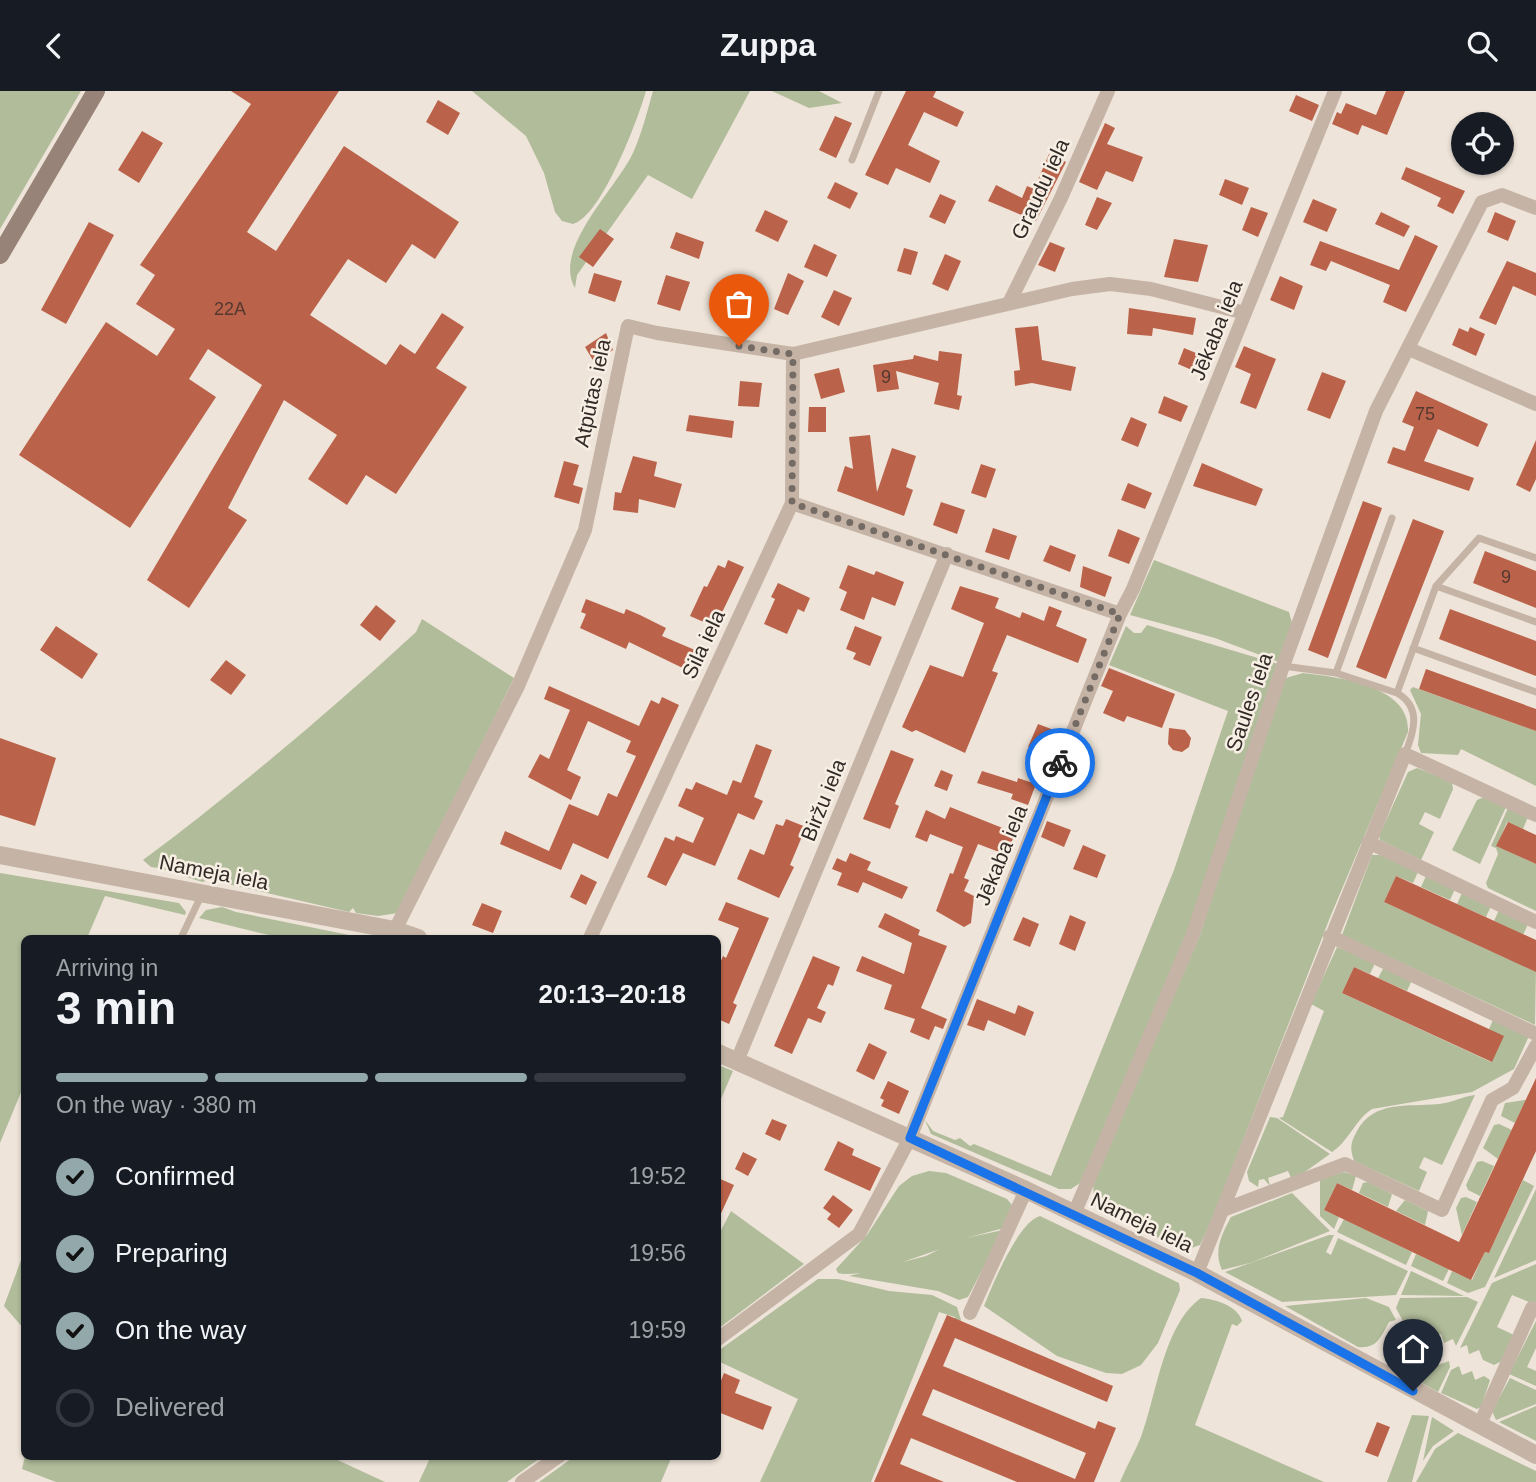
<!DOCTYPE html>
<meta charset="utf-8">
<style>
:root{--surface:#171b24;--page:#20242c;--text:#f1f3f6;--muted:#9ea1a6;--line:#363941;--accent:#93a8ab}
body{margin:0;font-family:Arial,sans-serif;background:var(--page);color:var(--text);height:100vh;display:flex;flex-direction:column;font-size:26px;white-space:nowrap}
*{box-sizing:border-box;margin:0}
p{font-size:23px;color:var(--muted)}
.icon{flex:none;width:38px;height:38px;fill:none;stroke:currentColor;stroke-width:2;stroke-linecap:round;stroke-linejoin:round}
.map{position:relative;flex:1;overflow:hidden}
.drawer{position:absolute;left:21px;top:844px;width:700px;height:525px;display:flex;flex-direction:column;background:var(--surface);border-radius:10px;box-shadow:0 2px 5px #0004}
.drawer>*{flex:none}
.fabs{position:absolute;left:1451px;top:21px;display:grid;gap:14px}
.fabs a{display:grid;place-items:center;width:63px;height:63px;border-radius:50%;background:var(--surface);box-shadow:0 2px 5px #0004;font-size:35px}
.pin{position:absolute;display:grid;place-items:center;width:60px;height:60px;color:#fff;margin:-72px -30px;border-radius:50% 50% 50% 0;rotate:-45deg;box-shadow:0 0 7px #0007}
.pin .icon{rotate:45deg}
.courier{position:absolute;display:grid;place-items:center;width:70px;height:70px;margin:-35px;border:5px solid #1a73e8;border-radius:50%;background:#fff;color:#222;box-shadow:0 2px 9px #0007}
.headline em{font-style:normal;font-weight:800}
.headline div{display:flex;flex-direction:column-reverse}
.headline{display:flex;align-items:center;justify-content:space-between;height:119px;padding:0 35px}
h1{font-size:46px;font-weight:800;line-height:52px}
.bar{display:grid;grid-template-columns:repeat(4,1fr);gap:10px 7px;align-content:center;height:84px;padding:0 35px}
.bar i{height:9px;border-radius:5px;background:var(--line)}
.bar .on{background:var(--accent)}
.bar p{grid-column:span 4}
ol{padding:0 35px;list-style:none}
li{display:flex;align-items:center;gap:21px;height:77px}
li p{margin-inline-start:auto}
li .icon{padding:7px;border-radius:50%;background:var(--accent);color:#111;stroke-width:4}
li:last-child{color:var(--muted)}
li i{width:38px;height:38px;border:4px solid var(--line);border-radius:50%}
header{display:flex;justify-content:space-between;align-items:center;height:91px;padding:0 35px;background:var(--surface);font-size:32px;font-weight:800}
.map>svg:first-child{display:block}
</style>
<header><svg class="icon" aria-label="back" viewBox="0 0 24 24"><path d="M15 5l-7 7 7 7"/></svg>Zuppa<svg class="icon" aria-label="search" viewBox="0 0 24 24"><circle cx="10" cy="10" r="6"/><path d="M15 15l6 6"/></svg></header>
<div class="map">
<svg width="1536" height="1391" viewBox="0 0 1536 1391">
<rect width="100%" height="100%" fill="#eee4d9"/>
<path fill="#b1bc9a" d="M0 0H81L0 138Z
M472 0H646C638 28 602 125 573 133L562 130 555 121 544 82 526 45Z
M653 0H750L692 108 648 84 577 184 575 197C552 158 616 98 633 62 642 42 647 21 653 0Z
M772 0H819L842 12 809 17Z
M1154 469 1289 521 1292 532 1279 571 1215 547 1130 524Z
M422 528 514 587 398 822 378 825 356 822 353 817 349 821 219 791 212 785 203 791C183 786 170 778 151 776L143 769C238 698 328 622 416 541Z
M1147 534 1278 573 1191 835 1080 1092 1071 1098H1059L931 1043 925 1029 933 1040 955 1049 960 1047 970 1055 974 1053 1051 1085 1174 779 1228 620 1109 574 1126 535 1134 542H1141Z
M1303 582C1337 586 1411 594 1408 641L1331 824 1211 1131 1200 1154 1185 1159 1104 1122 1094 1111 1093 1090 1200 844 1277 601 1286 587Z
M1413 596 1536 640V695L1461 658 1458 664 1421 662 1418 654 1421 623 1410 599Z
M1417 677 1452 691 1453 698 1440 728 1425 721 1419 733 1434 741 1421 769 1380 749 1379 745 1408 681Z
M1484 706 1506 716 1480 773 1452 759 1477 709Z
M1508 717 1528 726 1523 738 1507 731 1497 755 1536 773V820L1488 797 1486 792 1498 763 1496 757 1491 755Z
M1372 764H1380L1418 781 1413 792 1396 785 1384 811 1534 880 1536 877 1535 934 1342 844Z
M0 782 179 812 186 821 185 824 105 805 87 847H24V994L0 1052Z
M1426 785 1455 798 1450 809 1421 796Z
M1462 802 1491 815 1486 826 1457 813Z
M222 816 236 821 364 847H281L199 827 206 819Z
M1499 819 1528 833 1523 844 1494 830Z
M1337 856 1375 872 1370 883 1354 876 1342 902 1491 971 1489 938 1494 927 1529 945 1514 978 1472 1001 1372 1018C1355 1029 1349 1050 1332 1061L1279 1027 1283 1026 1324 920 1311 913Z
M1384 876 1412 889 1407 900 1378 887Z
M718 974 733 980 718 1015Z
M1475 1004 1442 1074 1424 1066 1419 1077 1427 1081 1419 1100 1354 1070C1350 1057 1350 1053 1357 1040 1374 1009 1407 1016 1439 1013 1452 1012 1463 1005 1475 1004Z
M1525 1009 1536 1014V1023L1522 1017 1515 1032 1501 1025 1505 1012Z
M1270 1026 1277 1027 1330 1063 1302 1083 1291 1087 1288 1080 1268 1087 1270 1095 1264 1088 1259 1089 1258 1096 1249 1090 1247 1081Z
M1499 1033 1512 1039 1498 1068 1483 1057 1494 1034Z
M1482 1070 1494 1075 1480 1105 1468 1099 1466 1094 1477 1071Z
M929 1080 946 1082 1007 1108 1012 1114 1004 1137 966 1147 1003 1139 968 1206 959 1209 938 1200 849 1185 926 1165 940 1158C917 1166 860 1188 838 1182L836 1178 867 1144 899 1095 912 1085Z
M1344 1081 1356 1085 1352 1099 1337 1092 1324 1119 1339 1126 1334 1138 1320 1125V1088Z
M1523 1089 1534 1095 1485 1196 1468 1202 1447 1192 1452 1180 1472 1189 1485 1161 1489 1162Z
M1368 1091 1392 1103 1388 1116 1359 1102 1363 1092Z
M1536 1098V1169L1494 1187Z
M1292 1102 1330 1140 1250 1172 1222 1179C1213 1160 1222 1143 1231 1126Z
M1466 1106 1477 1111 1462 1144 1456 1117 1461 1107Z
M1405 1109 1428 1120 1425 1134 1396 1120Z
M731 1120 804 1173 718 1238V1145Z
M1040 1125 1179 1192 1180 1199 1158 1252 1141 1274 1122 1283 1106 1282 1057 1265 984 1215C993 1193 1018 1131 1040 1125Z
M1344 1128 1412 1161 1406 1174 1337 1141Z
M1329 1144H1334L1326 1161 1331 1164 1338 1147 1408 1180 1396 1204 1282 1211 1225 1181Z
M24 1161V1238L4 1215Z
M1416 1163 1449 1178 1443 1190 1411 1175Z
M1536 1173V1214L1512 1204 1497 1236 1514 1244 1502 1270 1494 1274 1483 1269 1479 1259 1469 1263 1467 1254 1460 1257 1492 1192Z
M1411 1180 1464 1205 1401 1204Z
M818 1188H838L889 1200 932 1204 957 1216 961 1229 960 1233 953 1231 955 1226 939 1221 871 1391H760L798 1308 718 1270V1260Z
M1467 1206 1478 1211 1456 1255 1453 1248 1444 1252 1441 1243 1431 1247 1428 1238 1419 1241 1416 1232 1406 1236 1396 1217 1400 1207Z
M1201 1207C1215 1208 1238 1215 1242 1230L1237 1235 1232 1233 1195 1334 1324 1391H1120C1126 1376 1135 1361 1141 1346 1157 1304 1163 1234 1201 1207Z
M1366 1207 1389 1216 1396 1229 1389 1231C1381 1246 1377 1258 1358 1256L1285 1215Z
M1536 1230V1257L1527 1276 1536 1280V1295L1509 1283Z
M1396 1248 1399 1257 1409 1253 1413 1263 1422 1259 1425 1268 1435 1264 1438 1274 1449 1270 1450 1276 1438 1301 1389 1274 1387 1262Z
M1459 1275 1462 1284 1472 1280 1475 1289 1484 1285 1490 1289 1481 1316 1477 1318 1441 1302 1451 1279Z
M1510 1287 1536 1299V1313L1496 1329 1492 1320Z
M1536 1315V1350L1499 1331Z
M1412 1324 1429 1325 1412 1391H1387Z
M1432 1326 1454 1340 1433 1355 1423 1370Z
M1458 1342 1536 1380V1391H1416L1435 1358Z
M25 1365H329L385 1391H56L22 1378Z
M431 1365H543L507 1391H419Z
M575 1365H672L661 1391H539Z"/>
<path fill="#bb634a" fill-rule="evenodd" d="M231 0H339L247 141 276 160 344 55 459 131 435 168 412 153 386 192 348 168 310 224 386 274 400 253 415 263 442 222 464 236 436 277 467 296 396 403 366 384 347 414 308 388 337 344 284 309 228 417 247 429 189 517 147 489 262 294 208 258 189 288 216 306 130 437 19 364 106 231 157 265 175 238 136 213 155 184 140 174 251 13Z
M906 0H936L933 6 964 21 957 36 924 21 908 54 940 70 930 92 896 77 888 94 865 84Z
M1386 0H1405L1387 44 1362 34 1358 44 1332 33 1337 21 1341 23 1346 12 1376 24Z
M1296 4 1319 14 1312 30 1289 20Z
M438 9 460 22 448 44 426 31Z
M835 25 852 32 836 67 819 59Z
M1105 32 1115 37 1107 53 1143 66 1133 91 1106 80 1097 99 1079 91Z
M142 40 163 52 139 92 118 79Z
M1049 63 1066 71 1036 130 988 110 996 94 1022 107 1027 95 1034 98Z
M1406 76 1465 100 1453 123 1437 115 1441 107 1401 88Z
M1225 88 1249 97 1242 114 1219 104Z
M835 91 858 102 850 118 827 107Z
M940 103 956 110 945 133 929 126Z
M1097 106 1112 112 1097 139 1085 134Z
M1313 108 1337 118 1327 141 1303 131Z
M1251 116 1268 122 1258 146 1242 139Z
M765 119 788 130 778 151 755 140Z
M1381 121 1410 135 1404 146 1375 133Z
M1495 121 1516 130 1508 150 1487 141Z
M89 131 114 144 66 233 41 219Z
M600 138 614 148 593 176 579 166Z
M676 141 704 151 699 168 670 157Z
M1415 144 1438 155 1406 221 1383 211 1390 194 1331 170 1326 180 1310 174 1320 150 1399 179Z
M1174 148 1208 154 1198 191 1164 186Z
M1050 151 1065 157 1055 181 1038 174Z
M814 153 837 164 827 186 804 176Z
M904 157 918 161 911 184 897 180Z
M945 163 961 170 948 200 932 193Z
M1507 170 1536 182V205L1513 195 1496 234 1479 227Z
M594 182 622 190 615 211 588 202Z
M788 182 804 190 788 224 774 218Z
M666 184 690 191 680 220 657 213Z
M1280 185 1303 195 1294 219 1270 209Z
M834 199 852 207 839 235 821 226Z
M1129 217 1196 227 1193 244 1153 237 1152 245 1127 243Z
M1038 235 1042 269 1076 276 1071 300 1032 292 1015 295 1014 280 1020 279 1015 237Z
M1470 236 1485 243 1476 265 1452 254 1459 237 1468 241Z
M606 242 613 259 594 271 585 256Z
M1244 255 1276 268 1256 318 1240 312 1251 283 1235 276Z
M1184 257 1208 267 1201 283 1178 273Z
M939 260 962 263 957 304 962 305 959 319 934 313 939 292 896 280 899 298 877 301 873 274 913 268 914 264 938 270Z
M839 277 845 301 821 308 814 283Z
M1322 281 1346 290 1330 328 1307 319Z
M740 290 762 292 759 316 738 315Z
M1416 300 1488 333 1478 356 1438 338 1424 370 1474 387 1469 400 1387 372 1393 356 1405 360 1414 336 1402 331Z
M1164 305 1188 315 1181 331 1158 322Z
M809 316H826V341H808Z
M689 324 734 330 732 347 686 340Z
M1131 326 1147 333 1138 356 1121 349Z
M870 344 877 401 892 357 916 365 906 396 913 399 904 425 837 400 845 375 853 378 849 346Z
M1536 349V388L1530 401 1516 394Z
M633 365 657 371 654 385 682 393 675 417 639 408 638 422 613 419 615 401 621 402Z
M564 370 579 374 573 394 583 397 579 413 554 406Z
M1202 372 1263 398 1256 415 1193 395Z
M981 373 996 378 986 407 971 402Z
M1128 392 1152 402 1145 418 1121 409Z
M1363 410 1382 417 1328 567 1308 559Z
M941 411 965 419 957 443 933 434Z
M1413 428 1444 440 1386 588 1356 576Z
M993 437 1017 445 1009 469 985 461Z
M1118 438 1140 447 1129 473 1108 465Z
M1050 454 1076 464 1070 481 1043 470Z
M1485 460 1536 480V517L1473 492Z
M728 469 744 476 715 536 690 525 704 495 707 496 718 474 725 477Z
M848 474 874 484 876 480 904 491 895 515 872 506 864 529 840 519 847 501 839 497Z
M1083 475 1112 486 1105 506 1080 496Z
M778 492 810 507 804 521 798 518 787 543 764 533 775 508 771 506Z
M960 495 999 507 995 517 1020 527 1022 521 1044 530 1049 515 1062 520 1056 535 1087 548 1078 572 1007 544 992 580 998 582 965 662 916 639 912 641 902 636 930 574 963 586 984 532 951 518Z
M586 508 624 523 626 518 640 524 666 537 662 545 702 562 693 582 629 551 626 558 580 537 586 523 581 521Z
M376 514 396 530 380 550 360 534Z
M1450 518 1536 550V585L1439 548Z
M56 535 98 563 82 588 40 559Z
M855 535 882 546 870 575 853 568 856 562 846 558Z
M226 569 246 584 231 604 210 589Z
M1109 577 1175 603 1162 637 1127 625 1124 631 1103 622 1113 600 1101 595Z
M1426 578 1536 618V640L1419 598Z
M549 595 639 635 651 609 659 613 662 606 679 614 608 768 573 752 561 779 500 753 505 740 549 760 569 713 598 725 608 702 617 706 636 665 626 661 631 650 588 630 567 679 581 686 571 709 528 686 540 663 549 668 570 619 544 608Z
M1038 633 1054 639 1045 663 1028 656Z
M1169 637 1185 639 1191 647 1189 656 1182 661 1173 659 1168 653Z
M0 647 56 667 35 735 0 724Z
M756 653 772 659 754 706 763 710 754 729 738 722 715 775 683 762 666 795 647 786 665 746 674 750 676 745 693 752 704 727 678 715 686 697 692 699 696 691 727 704 733 689 741 692Z
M891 659 914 668 895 713 899 715 890 738 863 728Z
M941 679 953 684 947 700 934 695Z
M982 680 1017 691 1018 687 1036 693 1028 714 1011 708 1013 703 977 692Z
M950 716 1015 742 1007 764 978 753 964 787 969 789 964 800 974 805 971 832 964 836 936 820 950 782 953 783 963 756 930 743 927 751 915 746 926 719 945 728Z
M786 728 806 736 790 774 794 776 779 807 737 788 750 758 764 764 776 733 783 735Z
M1047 730 1071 739 1064 756 1041 746Z
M1508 731 1536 744V773L1496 755Z
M1083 754 1106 764 1097 787 1073 778Z
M850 762 871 771 867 779 908 796 902 808 863 791 858 802 837 794 842 782 832 778 837 767 846 771Z
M581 783 597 791 586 814 570 806Z
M1396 785 1536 849V881L1384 811Z
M726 811 769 827 733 912 737 914 729 933 718 928V877L723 865 726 867 739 837 718 829Z
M482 812 502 820 493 842 472 834Z
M885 822 920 839 918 844 947 855 921 917 947 928 943 938 935 935 929 949 910 941 915 928 884 918 892 894 856 880 862 865 904 883 912 852 878 836Z
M1070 824 1086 831 1075 860 1059 853Z
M1023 826 1039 833 1030 856 1013 849Z
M813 865 840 876 833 895 828 893 817 917 826 921 821 932 808 927 792 963 774 955Z
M1354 876 1504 945 1492 971 1342 902Z
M977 908 1015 923 1018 914 1034 921 1025 945 988 929 984 940 967 934Z
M869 952 887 961 874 989 856 980Z
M1536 987V1060L1489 1162 1485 1161 1471 1189 1324 1119 1337 1092 1459 1151Z
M888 990 909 1000 899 1023 881 1015 884 1009 880 1007Z
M772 1028 787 1034 780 1050 765 1043Z
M838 1050 854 1058 852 1064 881 1077 870 1100 824 1079Z
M743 1061 757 1068 748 1085 735 1078Z
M718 1087 734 1094 718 1129Z
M833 1104 853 1119 839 1137 827 1128 831 1123 823 1117Z
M947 1224 1113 1295 1107 1311 955 1247 943 1275 1095 1338 1098 1330 1116 1337 1094 1391H1017L911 1347 900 1373 944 1391H874ZM933 1298 1086 1362 1075 1388 922 1324Z
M724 1282 740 1289 735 1302 772 1316 763 1339 718 1321V1297Z
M1377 1331 1390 1336 1378 1366 1365 1361Z"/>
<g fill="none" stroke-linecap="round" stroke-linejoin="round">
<path stroke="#c5b4a6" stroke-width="7" d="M852 69 879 0
M1436 495 1536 531
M1413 557 1536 601
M1283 575 1336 582 1397 602
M1336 582 1392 427
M1405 663C1414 641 1422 616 1397 602L1436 495 1479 447 1536 467
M181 847 202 803"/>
<path stroke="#c5b4a6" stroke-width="14" d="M1009 212 1061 107 1108 0
M1409 258 1536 313
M792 412 1120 523
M1368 751 1536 831
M395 839 518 595 585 439 628 235 657 242 793 263 1072 198 1110 193 1151 198 1245 222
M1330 845 1536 943
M590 847 792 412 793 263
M737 970 947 463
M1223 1119 1345 1073 1442 1119 1492 1009 1513 997 1536 955
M1074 1123 1193 843 1283 575 1376 320 1482 111 1502 104 1536 117
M1197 1182 1405 663 1536 724
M970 1222 1026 1099
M718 1248 859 1143 910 1047 1120 523 1133 498 1335 0
M1479 1335 1532 1217
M522 1391 559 1365"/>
<path stroke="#c5b4a6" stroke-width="18" d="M0 764 395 839 418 847
M718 962 1026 1099 1197 1182 1536 1364"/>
<path stroke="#988378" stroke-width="18" d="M0 164 96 0"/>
</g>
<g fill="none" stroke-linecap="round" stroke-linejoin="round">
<path stroke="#746b65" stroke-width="7" stroke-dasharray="0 12.6" d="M739 255 793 263 792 412 1120 523 1060 672"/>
<path stroke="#1a73e8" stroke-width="9" d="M1060 672 910 1047 1197 1182 1413 1300"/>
</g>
<g text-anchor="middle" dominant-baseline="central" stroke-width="5" stroke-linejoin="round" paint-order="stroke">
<g font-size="18" fill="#54382f">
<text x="230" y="218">22A</text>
<text x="886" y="286">9</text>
<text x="1425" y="323">75</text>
<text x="1506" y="486">9</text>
</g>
<g font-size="21" fill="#322a26" stroke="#f7eee4">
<text transform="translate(1040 98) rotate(-65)">Graudu iela</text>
<text transform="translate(1216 239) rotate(-68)">Jēkaba iela</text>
<text transform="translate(592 302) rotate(-78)">Atpūtas iela</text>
<text transform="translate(703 553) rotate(-65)">Sila iela</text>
<text transform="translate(1249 611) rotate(-71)">Saules iela</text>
<text transform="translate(823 709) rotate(-68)">Biržu iela</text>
<text transform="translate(1001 764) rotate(-68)">Jēkaba iela</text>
<text transform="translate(214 781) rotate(11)">Nameja iela</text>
<text transform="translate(1142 1131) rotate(26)">Nameja iela</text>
</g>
</g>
</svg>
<div class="fabs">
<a><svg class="icon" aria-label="locate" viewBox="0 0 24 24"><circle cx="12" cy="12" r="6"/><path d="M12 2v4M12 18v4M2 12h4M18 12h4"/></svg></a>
</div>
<div class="pin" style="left:739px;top:255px;background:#ea580c"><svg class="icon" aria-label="bag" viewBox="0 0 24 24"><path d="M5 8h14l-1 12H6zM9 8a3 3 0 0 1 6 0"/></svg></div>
<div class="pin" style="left:1413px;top:1300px;background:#1f2937"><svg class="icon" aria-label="home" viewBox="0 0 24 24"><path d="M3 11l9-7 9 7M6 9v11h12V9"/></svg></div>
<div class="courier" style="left:1060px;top:672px"><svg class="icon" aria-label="bike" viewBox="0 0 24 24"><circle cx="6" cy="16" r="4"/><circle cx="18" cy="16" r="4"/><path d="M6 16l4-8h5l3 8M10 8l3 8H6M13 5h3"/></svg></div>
<section class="drawer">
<div class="headline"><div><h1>3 min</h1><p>Arriving in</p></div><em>20:13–20:18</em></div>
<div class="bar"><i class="on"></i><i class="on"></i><i class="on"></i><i></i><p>On the way · 380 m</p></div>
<ol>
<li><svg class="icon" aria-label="check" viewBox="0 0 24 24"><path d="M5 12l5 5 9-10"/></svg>Confirmed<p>19:52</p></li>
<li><svg class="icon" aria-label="check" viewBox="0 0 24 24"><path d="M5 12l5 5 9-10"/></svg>Preparing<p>19:56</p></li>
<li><svg class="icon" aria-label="check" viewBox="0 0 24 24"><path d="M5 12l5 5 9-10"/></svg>On the way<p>19:59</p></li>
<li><i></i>Delivered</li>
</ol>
</section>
</div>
